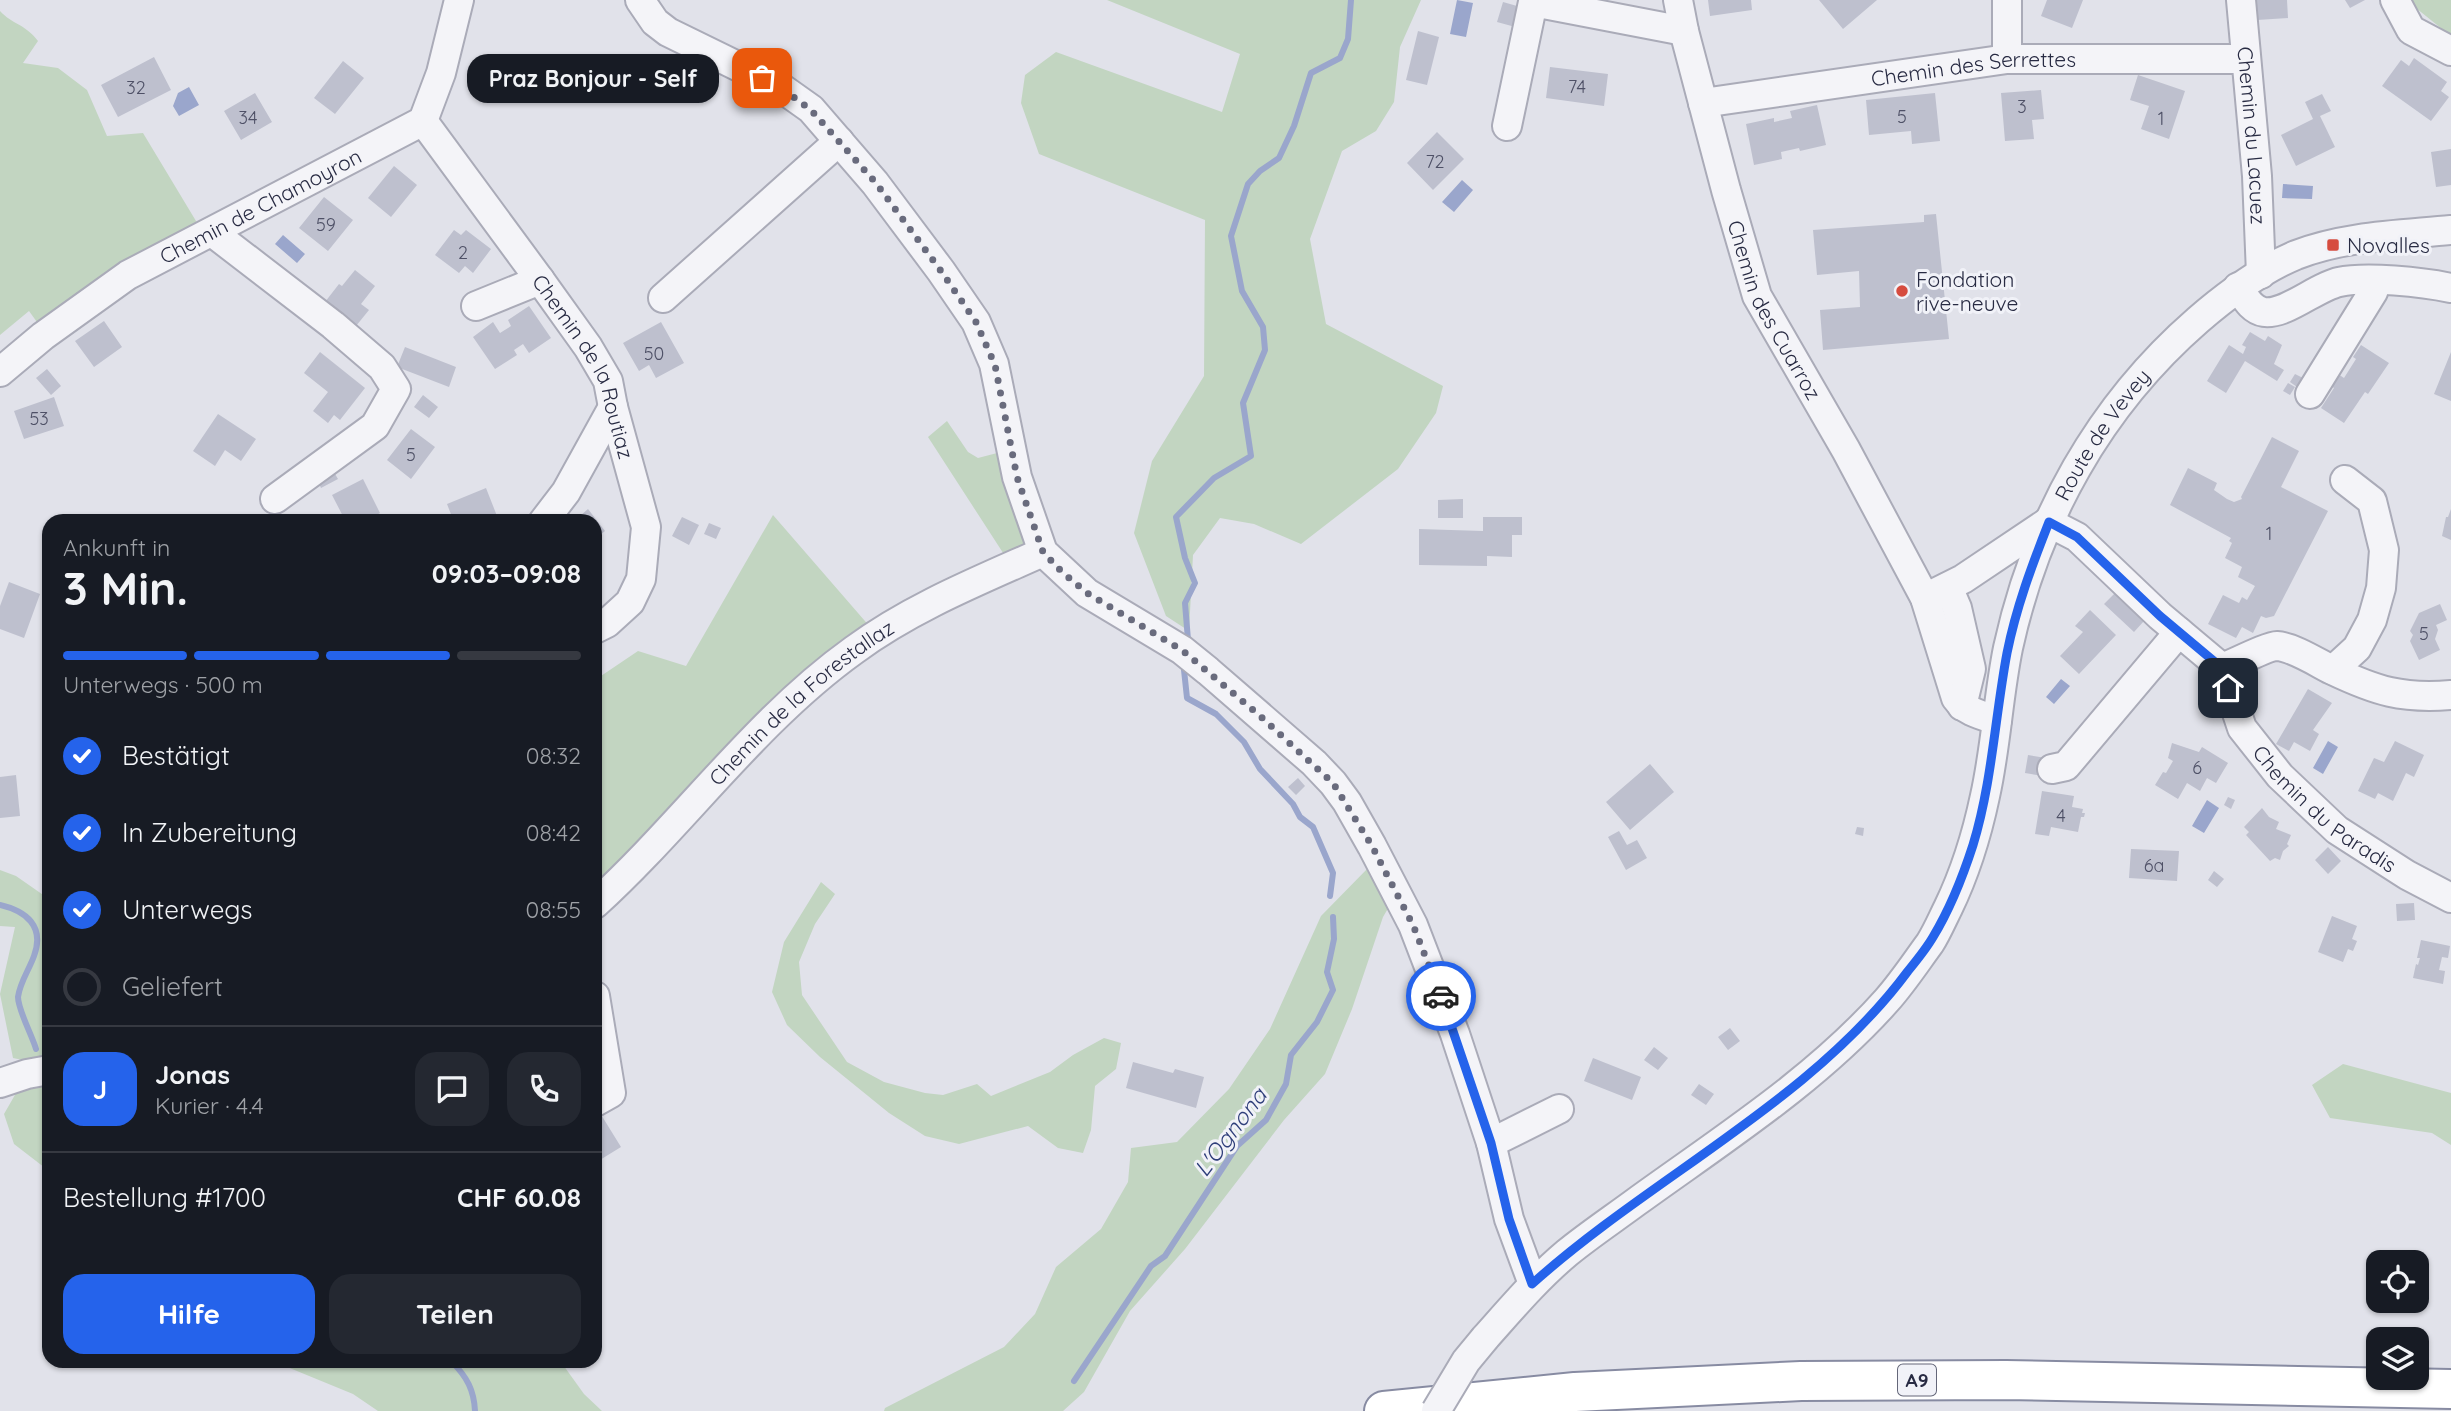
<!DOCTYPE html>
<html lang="de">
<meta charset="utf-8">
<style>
:root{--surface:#171b24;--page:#242831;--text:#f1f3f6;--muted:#9ea1a6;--line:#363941;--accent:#2563eb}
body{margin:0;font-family:Quicksand,sans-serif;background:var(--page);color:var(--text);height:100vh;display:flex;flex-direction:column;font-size:26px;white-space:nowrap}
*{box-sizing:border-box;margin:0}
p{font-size:23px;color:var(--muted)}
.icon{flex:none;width:38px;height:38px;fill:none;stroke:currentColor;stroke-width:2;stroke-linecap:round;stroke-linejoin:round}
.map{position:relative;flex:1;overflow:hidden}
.panel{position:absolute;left:42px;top:514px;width:560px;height:854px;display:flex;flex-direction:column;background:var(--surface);border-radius:21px;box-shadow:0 2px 5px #0004}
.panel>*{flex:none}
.controls{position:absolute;left:2366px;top:1250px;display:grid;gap:14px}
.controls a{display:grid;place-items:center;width:63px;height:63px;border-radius:14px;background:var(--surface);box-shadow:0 2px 5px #0004;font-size:35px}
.pin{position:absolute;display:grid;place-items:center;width:60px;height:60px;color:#fff;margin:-30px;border-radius:14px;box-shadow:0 4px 10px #0006}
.courier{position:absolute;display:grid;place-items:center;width:70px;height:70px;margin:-35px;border:5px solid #2563eb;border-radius:50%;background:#fff;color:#222;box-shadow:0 2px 9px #0007}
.bubble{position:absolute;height:49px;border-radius:21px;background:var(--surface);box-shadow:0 2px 5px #0004;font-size:23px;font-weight:700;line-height:49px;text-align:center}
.summary em{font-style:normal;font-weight:700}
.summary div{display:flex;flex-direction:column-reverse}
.summary{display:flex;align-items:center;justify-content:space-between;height:119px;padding:0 21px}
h1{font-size:46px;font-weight:700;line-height:52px}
.bar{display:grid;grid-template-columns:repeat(4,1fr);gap:10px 7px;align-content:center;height:84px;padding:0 21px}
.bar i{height:9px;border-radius:5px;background:var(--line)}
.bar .selected{background:var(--accent)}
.bar p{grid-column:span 4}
.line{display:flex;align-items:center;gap:18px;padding:0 21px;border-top:2px solid var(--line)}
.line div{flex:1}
.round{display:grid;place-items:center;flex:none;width:74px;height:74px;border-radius:21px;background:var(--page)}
ol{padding:0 21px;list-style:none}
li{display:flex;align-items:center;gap:21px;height:77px}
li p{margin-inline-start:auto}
li .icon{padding:7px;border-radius:50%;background:var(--accent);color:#fff;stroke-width:4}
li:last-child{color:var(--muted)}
li i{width:38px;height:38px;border:4px solid var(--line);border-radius:50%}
.primary-button{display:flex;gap:14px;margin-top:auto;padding:14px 21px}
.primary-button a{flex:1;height:80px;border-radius:21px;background:var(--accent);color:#fff;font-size:28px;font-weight:700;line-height:80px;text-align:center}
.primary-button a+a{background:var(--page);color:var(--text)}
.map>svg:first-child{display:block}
</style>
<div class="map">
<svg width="2451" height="1411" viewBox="0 0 2451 1411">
<rect width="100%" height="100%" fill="#e1e2ea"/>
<path fill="#c2d5c1" d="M1107 0H1421L1400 47 1394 102 1376 131 1342 151 1310 239 1326 324 1443 386 1436 413 1398 469 1301 544 1254 524 1220 518 1193 555 1189 631 1166 616 1134 533 1152 461 1204 376 1205 220 1039 154 1021 103 1025 75 1056 52 1222 112 1240 54Z
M2406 0H2451V33H2447Z
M0 11C13 25 24 23 38 41L23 63 58 68 87 90 107 136 143 133 199 226 42 329 29 311 0 335Z
M947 421 968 452 978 458 1001 452 1029 537 1020 552 1007 559 928 437Z
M773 515 871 628 595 895V680L638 651 686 666Z
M1369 867 1397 893 1383 917 1352 1009 1325 1074 1284 1120 1185 1249 1130 1311 1084 1392 1063 1411H884L885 1408 1004 1347 1035 1314 1056 1267 1101 1229 1128 1182 1131 1148 1177 1142 1229 1089 1270 1029 1321 916Z
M0 870 16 876 49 899V1058L42 1064 13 1058 0 994 15 927 0 926Z
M821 882 835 894 815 924 799 962 802 995 847 1062 884 1082 925 1093 943 1095 977 1084 991 1096 1050 1072 1073 1055 1104 1038 1121 1043 1116 1069 1095 1086 1091 1130 1083 1153 1058 1148 1028 1126 959 1144 925 1136 889 1113 820 1057 787 1025 772 992 784 942Z
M2343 1064 2451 1093V1145L2432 1133 2330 1118 2312 1085Z
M49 1070V1171L14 1144 4 1114 27 1074Z
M275 1362H561L584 1394 602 1411H378L353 1394Z"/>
<path fill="#9aa6cc" d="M1457 0 1473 3 1466 37 1450 34Z
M189 87 199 105 179 116 173 106 178 93Z
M1462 180 1473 190 1454 212 1442 202Z
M2283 184 2313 186 2312 199 2282 198Z
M283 235 305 254 297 263 275 244Z
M2061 679 2070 686 2054 704 2046 697Z
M2328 741 2338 747 2323 774 2313 768Z
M2207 800 2219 808 2204 833 2192 826Z"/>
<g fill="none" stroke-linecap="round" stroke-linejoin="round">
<path stroke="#9aa6cc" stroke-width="6" d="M1188 640 1185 603 1195 583 1185 558 1176 517 1214 478 1251 456 1243 403 1265 350 1263 327 1242 291 1231 236 1248 184 1260 171 1279 158 1294 126 1311 73 1340 58 1348 39 1351 0
M1184 670 1187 698 1216 714 1244 742 1260 769 1293 804 1300 817 1313 827 1333 873 1330 896
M0 905C26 911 45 926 34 956 29 970 20 982 18 997 18 1010 32 1035 36 1049
M48 1103 49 1106
M452 1362C467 1377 474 1390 475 1411
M1074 1381 1151 1266 1165 1256 1237 1146 1266 1120 1286 1084 1291 1055 1317 1022 1333 990 1327 972 1334 939 1333 917"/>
</g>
<path fill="#bec0ce" d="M1708 0H1751L1752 10 1710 16Z
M1819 0H1877L1843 29Z
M2047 0H2083L2072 28 2041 16Z
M2256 0H2287L2288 18 2257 20Z
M2345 0H2365L2350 8Z
M1503 2 1524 8 1519 28 1497 22Z
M1418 31 1439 37 1427 85 1406 80Z
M154 57 171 90 118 117 101 85Z
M2414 58 2447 82 2441 91 2449 97 2431 121 2382 86 2401 60 2409 66Z
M343 61 364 78 335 114 314 98Z
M1550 67 1608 74 1604 106 1546 98Z
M2138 75 2185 91 2169 139 2141 129 2149 106 2130 100Z
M2041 90 2044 119 2032 120 2034 139 2005 141 2001 93Z
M255 93 272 122 241 140 224 111Z
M1935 93 1940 141 1912 144 1911 131 1869 135 1866 100Z
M2322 94 2331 111 2320 116 2335 147 2296 166 2281 135 2313 119 2305 102Z
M1817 105 1826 145 1800 151 1799 148 1781 152 1782 159 1754 165 1746 124 1774 118V122L1792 118 1790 111Z
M1437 132 1464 159 1433 190 1407 163Z
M2451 149V185L2436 187 2431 152Z
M394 166 417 185 391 217 368 198Z
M324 197 353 220 328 251 299 228Z
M1936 214 1949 339 1823 350 1820 310 1860 307 1859 271 1817 275 1813 230 1924 222V215Z
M454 230 461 235 466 230 491 249 473 273 465 266 459 273 435 255Z
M355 270 375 286 361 304 369 310 356 326 325 302 339 284 342 286Z
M529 306 551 338 529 353 523 344 514 350 517 355 495 369 473 337 493 322 500 333 511 326 508 320Z
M104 321 122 347 94 367 75 341Z
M661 322 684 363 656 378 649 365 639 371 623 343Z
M2250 332 2265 341 2268 336 2282 345 2274 364 2284 370 2277 381 2245 361 2226 393 2207 381 2229 345 2243 354 2246 347 2242 345Z
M2361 345 2389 363 2368 394 2365 392 2344 423 2321 408 2334 388 2330 385 2338 374 2344 378 2356 359 2353 357Z
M405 347 456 367 449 387 397 367Z
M320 352 365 388 340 420 334 415 328 423 313 411 328 392 304 373Z
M2451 352V401L2434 394Z
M47 369 61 386 51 395 36 378Z
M2295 374 2303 378 2297 387 2290 382Z
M2288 383 2295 387 2290 395 2283 391Z
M423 395 438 407 429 418 414 407Z
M54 397 64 426 24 439 14 411Z
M218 414 256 439 241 461 225 450 215 466 193 451Z
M411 429 435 447 411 479 387 460Z
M2272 437 2299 451 2281 487 2328 511 2274 616 2266 618 2261 616 2253 633 2242 627 2236 638 2208 624 2223 595 2239 603 2242 597 2247 600 2255 586 2238 577 2242 567 2225 558 2232 543 2229 541 2231 538 2170 505 2188 468 2217 483 2214 490 2227 499 2234 502 2242 499 2241 497Z
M331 467 338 479 321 488 315 475Z
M363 479 380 513 364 522H346L332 495Z
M486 488 497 516 483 522H454L447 504Z
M1463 499V518H1438V500Z
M588 509 605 531 595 539V522H573Z
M2451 509V540L2442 536 2446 517H2448Z
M311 514 315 522H296Z
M175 515 192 518 191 522H174Z
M682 517 699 525 689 545 672 536Z
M1483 517H1522V535H1512V557L1487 556V566L1419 565V529L1483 531Z
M709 523 721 528 716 539 704 534Z
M9 582 40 594 24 638 0 629V606Z
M2115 593 2144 621 2134 632 2104 604Z
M2440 604 2447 620 2436 625 2438 630 2435 639 2440 650 2419 660 2410 641 2413 635 2410 631 2419 613Z
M2090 610 2116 635 2079 674 2060 656 2083 632 2075 626Z
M2308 689 2332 703 2313 730 2319 734 2310 751 2294 742 2289 751 2276 744Z
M2395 741 2424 755 2414 777 2406 773 2393 801 2378 793 2375 799 2358 791 2374 758 2384 762Z
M2172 743 2199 752 2202 747 2228 763 2216 783 2207 778 2200 791 2187 783 2178 799 2155 785 2163 772 2166 773 2173 761 2168 758Z
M2028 755 2046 758 2043 776 2025 773Z
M1650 764 1674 792 1630 830 1606 802Z
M16 775 20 816 0 818V777Z
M1298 778 1305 786 1296 795 1288 787Z
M2042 791 2074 796 2072 807 2083 809 2082 813H2085L2084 817H2081L2078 832 2051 827 2049 836 2035 834Z
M2228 797 2235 800 2231 809 2224 805Z
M2262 808 2269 817 2279 822 2276 829 2291 835 2287 844 2289 846 2283 851 2280 860 2275 858 2270 861 2246 835 2249 832 2244 827Z
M1857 827 1864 828 1863 836 1855 834Z
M1619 831 1627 845 1637 840 1647 858 1626 870 1608 837Z
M2328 847 2341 861 2328 874 2315 860Z
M2131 849 2179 851 2177 881 2129 878Z
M2214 871 2224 879 2217 887 2208 880Z
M2414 903 2415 920 2397 921 2396 904Z
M2332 916 2357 926 2352 939 2357 941 2353 951 2348 949 2343 962 2318 952Z
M2421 940 2450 946 2448 958 2442 957 2439 970 2445 971 2443 984 2413 978 2416 964 2418 965 2420 958H2417Z
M1730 1028 1740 1041 1728 1050 1718 1037Z
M1654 1047 1668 1058 1658 1070 1644 1060Z
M1593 1058 1641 1077 1632 1100 1584 1081Z
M1133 1062 1173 1073 1175 1069 1204 1077 1196 1108 1126 1088Z
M1699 1084 1714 1094 1706 1105 1691 1095Z
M600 1113 621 1147 595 1163V1116Z"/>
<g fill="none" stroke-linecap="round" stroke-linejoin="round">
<g stroke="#aaabb8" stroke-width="32">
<g id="minor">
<path d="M640 0 655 22 668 32 780 87 811 109 875 183 941 271 976 322 994 364 1017 477 1043 552 1087 593 1182 650 1208 671 1314 763 1333 783 1347 802 1372 846 1413 925 1455 1034 1491 1143 1509 1219 1533 1284"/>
<path id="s1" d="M1678 0 1684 31 1726 190 1757 296 1846 450 1925 598 1956 698C1966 712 1981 715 1997 720"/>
<path d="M2007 0V59"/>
<path id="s2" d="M2241 0 2257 176 2261 274"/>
<path d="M2395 0 2411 30 2451 51"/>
<path id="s3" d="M1703 103 2007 59H2245"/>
<path id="s4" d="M423 121 540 280 588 347 608 381 613 407 646 527 641 579 630 602 607 623 595 629"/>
<path d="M1507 126 1533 2 1684 31"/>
<path d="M212 232 333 325 382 367 396 389 375 426 275 499"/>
<path d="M2238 287C2245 297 2251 310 2264 312 2286 315 2316 287 2339 282 2366 276 2423 282 2451 288"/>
<path d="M663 298 839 141"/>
<path d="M476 306 540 280"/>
<path id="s5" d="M0 372 43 336 128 275 423 121 441 73 459 0"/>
<path d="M2310 394 2373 292 2377 281"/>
<path d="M543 522 566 492 613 407"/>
<path id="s6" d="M2048 522 2077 537 2160 616 2222 668 2242 728 2280 776 2337 830 2407 875 2451 898"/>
<path d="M1948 587 1957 608 1971 669 1962 706"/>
<path d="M1925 598 1963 579 2048 522"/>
<path d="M2222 668C2233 664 2268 646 2277 646 2293 647 2318 663 2332 670 2376 691 2402 699 2451 695"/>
<path d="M2333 670 2357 648 2372 620 2381 588 2384 550 2372 501 2345 480"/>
<path d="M2052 769 2066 766 2179 632"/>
<path id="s7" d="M595 904C684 823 755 721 854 650 911 608 978 581 1043 552"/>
<path d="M595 996 611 1093 595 1102"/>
<path d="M0 1083 27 1074 49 1070"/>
<path d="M1491 1143 1559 1109"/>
<path id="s8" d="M1485 1338C1511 1309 1536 1279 1567 1253 1589 1235 1613 1219 1636 1202 1723 1139 1816 1080 1887 1000 1903 982 1916 962 1930 943 1937 932 1942 920 1948 908 1965 873 1977 834 1985 796 1996 747 1998 697 2008 648 2036 520 2099 406 2198 320 2227 295 2260 270 2296 255 2345 236 2400 235 2451 230"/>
</g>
</g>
<g stroke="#878ba2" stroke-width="42">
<path id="highway" d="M1384 1411 1575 1392 1801 1381 2006 1380 2451 1389"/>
</g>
<use href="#minor" stroke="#f4f4f8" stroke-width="28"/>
<use href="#highway" stroke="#fff" stroke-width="38"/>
<g stroke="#aaabb8" stroke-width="32" stroke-linecap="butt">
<path id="minor-bridge" d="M1436 1411 1466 1361 1485 1338"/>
</g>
<use href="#minor-bridge" stroke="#f4f4f8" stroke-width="28"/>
</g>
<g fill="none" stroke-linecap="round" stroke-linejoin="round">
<path stroke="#696b7d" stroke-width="7" stroke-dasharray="0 12.6" d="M762 78 780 87 811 110 876 183 941 271 976 322 995 365 1017 477 1043 552 1062 572 1087 593 1182 650 1259 715 1333 783 1372 846 1413 925 1441 996"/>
<path stroke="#2563eb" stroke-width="9" d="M1441 996 1491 1143 1509 1219 1532 1284C1652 1176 1811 1102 1908 971 1917 960 1926 949 1933 937 1950 909 1963 876 1973 845 1992 783 1995 717 2007 653 2016 608 2032 565 2049 522L2077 537 2160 616 2222 668 2228 688"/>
</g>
<g fill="#d64c3f" stroke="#f1f2f8" stroke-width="2.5">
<rect x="2326" y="238" width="14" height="14" rx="3.5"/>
<circle cx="1902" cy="291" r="7"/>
</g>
<g text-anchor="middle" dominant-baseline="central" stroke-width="6" stroke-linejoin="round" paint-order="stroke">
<g font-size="18" fill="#4e5066">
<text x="1577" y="86">74</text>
<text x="136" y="87">32</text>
<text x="2022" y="106">3</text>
<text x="1902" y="116">5</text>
<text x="248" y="117">34</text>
<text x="2161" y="118">1</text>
<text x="1435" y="161">72</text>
<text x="326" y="224">59</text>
<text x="463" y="252">2</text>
<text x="654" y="353">50</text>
<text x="39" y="418">53</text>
<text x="411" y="454">5</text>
<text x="2269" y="533">1</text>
<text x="2424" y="633">5</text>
<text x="2197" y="767">6</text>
<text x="2061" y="815">4</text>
<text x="2154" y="865">6a</text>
</g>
<rect fill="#f1f2f8" stroke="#646779" stroke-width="2" x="1898" y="1364.5" width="38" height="31" rx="5"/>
<g font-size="19" font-weight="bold" fill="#282b43">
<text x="1917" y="1380">A9</text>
</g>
<g font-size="21" fill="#282b43" stroke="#f1f2f8">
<text stroke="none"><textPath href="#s3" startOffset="273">Chemin des Serrettes</textPath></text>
<text stroke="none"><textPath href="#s2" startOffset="136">Chemin du Lacuez</textPath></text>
<text stroke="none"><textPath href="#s5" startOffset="310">Chemin de Chamoyron</textPath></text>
<text stroke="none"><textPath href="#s1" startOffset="326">Chemin des Cuarroz</textPath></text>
<text stroke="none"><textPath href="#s4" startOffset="296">Chemin de la Routiaz</textPath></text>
<text stroke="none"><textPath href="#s8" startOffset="1141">Route de Vevey</textPath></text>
<text stroke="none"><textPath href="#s7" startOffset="289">Chemin de la Forestallaz</textPath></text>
<text stroke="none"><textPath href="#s6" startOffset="408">Chemin du Paradis</textPath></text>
</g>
<g font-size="21" fill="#282b43" stroke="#f1f2f8" text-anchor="start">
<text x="2347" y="245">Novalles</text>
<text x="1916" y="279">Fondation<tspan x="1916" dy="24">rive-neuve</tspan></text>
</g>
<g font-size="23" font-style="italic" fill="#2f3f7a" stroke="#f1f2f8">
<text transform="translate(1230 1132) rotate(-53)">L'Ognona</text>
</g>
</g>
</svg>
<div class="controls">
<a><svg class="icon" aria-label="locate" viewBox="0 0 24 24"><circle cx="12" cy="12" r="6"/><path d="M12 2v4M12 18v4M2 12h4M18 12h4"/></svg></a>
<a><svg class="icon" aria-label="layers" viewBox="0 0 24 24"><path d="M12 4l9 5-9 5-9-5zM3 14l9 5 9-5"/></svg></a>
</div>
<div class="pin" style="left:762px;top:78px;background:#ea580c"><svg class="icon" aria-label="bag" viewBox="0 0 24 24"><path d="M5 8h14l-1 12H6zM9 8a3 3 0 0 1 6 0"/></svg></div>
<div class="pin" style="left:2228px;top:688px;background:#1f2937"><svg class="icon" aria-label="home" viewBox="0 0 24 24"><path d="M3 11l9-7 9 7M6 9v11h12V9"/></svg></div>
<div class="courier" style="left:1441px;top:996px"><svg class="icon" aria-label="car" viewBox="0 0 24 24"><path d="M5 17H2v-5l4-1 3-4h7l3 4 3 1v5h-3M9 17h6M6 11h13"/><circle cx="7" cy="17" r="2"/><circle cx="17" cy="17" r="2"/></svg></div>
<div class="bubble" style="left:467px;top:54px;width:252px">Praz Bonjour - Self</div>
<section class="panel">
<div class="summary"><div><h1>3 Min.</h1><p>Ankunft in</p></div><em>09:03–09:08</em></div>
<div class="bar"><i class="selected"></i><i class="selected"></i><i class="selected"></i><i></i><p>Unterwegs · 500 m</p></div>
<ol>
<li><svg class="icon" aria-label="check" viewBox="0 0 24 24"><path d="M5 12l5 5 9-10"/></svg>Bestätigt<p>08:32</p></li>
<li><svg class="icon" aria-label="check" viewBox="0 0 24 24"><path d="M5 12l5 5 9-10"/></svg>In Zubereitung<p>08:42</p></li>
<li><svg class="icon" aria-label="check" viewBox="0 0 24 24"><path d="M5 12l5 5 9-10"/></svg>Unterwegs<p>08:55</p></li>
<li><i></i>Geliefert</li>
</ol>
<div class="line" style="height:126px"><b class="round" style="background:var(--accent);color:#fff">J</b><div><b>Jonas</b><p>Kurier · 4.4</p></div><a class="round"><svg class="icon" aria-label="chat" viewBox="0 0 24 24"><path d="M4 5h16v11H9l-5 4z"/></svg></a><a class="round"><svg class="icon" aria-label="phone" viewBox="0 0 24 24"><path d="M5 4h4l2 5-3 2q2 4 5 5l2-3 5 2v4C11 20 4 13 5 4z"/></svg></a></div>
<div class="line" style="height:91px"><div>Bestellung #1700</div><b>CHF 60.08</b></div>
<div class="primary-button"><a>Hilfe</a><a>Teilen</a></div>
</section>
</div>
